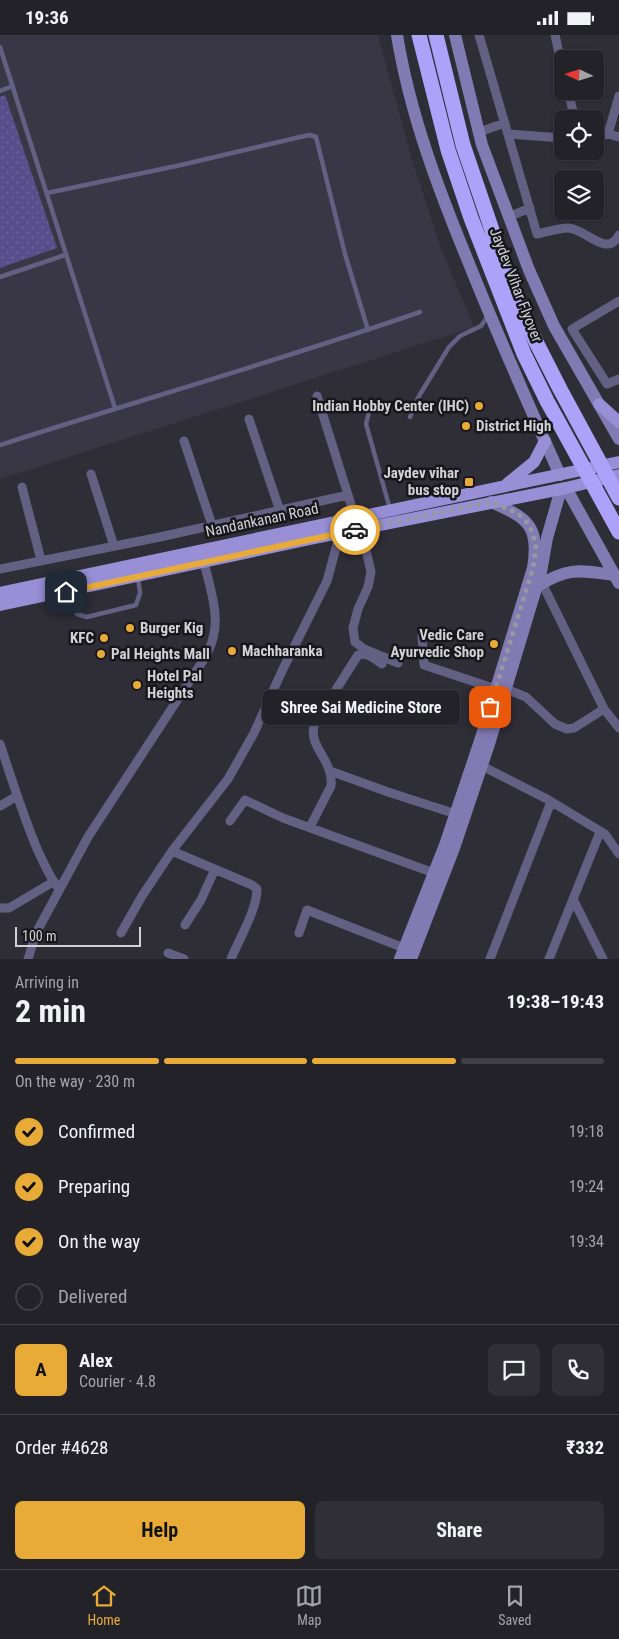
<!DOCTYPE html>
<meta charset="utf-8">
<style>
:root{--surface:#232229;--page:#2f2f35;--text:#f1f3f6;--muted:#a3a4a8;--line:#403f46;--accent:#e8ab37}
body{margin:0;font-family:"Roboto Condensed",sans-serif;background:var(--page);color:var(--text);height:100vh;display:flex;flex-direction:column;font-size:19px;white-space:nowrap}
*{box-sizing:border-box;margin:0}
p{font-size:16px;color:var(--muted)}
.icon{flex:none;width:28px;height:28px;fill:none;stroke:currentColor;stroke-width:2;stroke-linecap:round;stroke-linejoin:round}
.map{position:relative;height:924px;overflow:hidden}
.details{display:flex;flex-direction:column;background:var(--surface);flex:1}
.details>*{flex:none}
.needle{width:32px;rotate:274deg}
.buttons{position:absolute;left:554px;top:15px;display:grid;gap:10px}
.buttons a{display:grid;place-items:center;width:50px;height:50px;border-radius:8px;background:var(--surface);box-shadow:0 1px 4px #0004,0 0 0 1px var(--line);font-size:25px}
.scale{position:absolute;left:15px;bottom:12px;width:126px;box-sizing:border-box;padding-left:5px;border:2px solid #d1d1d6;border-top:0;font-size:14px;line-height:18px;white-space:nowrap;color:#d1d1d6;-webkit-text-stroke:4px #17171b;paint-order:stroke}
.pin{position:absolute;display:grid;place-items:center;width:42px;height:42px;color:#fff;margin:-21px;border-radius:10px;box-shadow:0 2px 8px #0006}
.courier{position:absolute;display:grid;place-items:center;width:50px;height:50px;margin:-25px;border:4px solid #e8ab37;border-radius:50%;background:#fff;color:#222;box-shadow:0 1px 6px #0007}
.bubble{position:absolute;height:35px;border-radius:8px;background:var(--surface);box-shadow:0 1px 4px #0004,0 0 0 1px var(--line);font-size:16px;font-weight:700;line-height:35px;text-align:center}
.overview em{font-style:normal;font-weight:700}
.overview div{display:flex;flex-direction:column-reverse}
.overview{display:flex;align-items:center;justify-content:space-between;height:85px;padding:0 15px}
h1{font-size:32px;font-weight:700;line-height:38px}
.bar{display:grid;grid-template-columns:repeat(4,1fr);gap:8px 5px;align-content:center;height:60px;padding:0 15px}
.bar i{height:6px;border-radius:4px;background:var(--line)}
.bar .selected{background:var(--accent)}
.bar p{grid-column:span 4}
.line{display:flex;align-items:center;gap:12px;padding:0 15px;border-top:1px solid var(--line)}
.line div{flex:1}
.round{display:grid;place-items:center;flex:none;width:52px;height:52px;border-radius:8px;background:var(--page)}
ol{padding:0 15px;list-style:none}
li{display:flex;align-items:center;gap:15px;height:55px}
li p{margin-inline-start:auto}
li .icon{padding:5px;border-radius:50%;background:var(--accent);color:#111;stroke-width:4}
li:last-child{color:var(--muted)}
li i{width:28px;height:28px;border:2px solid var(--line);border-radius:50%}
.primary-button{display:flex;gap:10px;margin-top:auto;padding:10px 15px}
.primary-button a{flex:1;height:58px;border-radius:8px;background:var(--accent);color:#111;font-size:20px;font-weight:700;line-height:58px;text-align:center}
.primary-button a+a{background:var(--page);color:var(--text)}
.status{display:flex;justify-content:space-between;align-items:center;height:35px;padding:0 25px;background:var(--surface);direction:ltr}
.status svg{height:14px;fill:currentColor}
.tab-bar{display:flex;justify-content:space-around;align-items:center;height:70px;border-top:1px solid var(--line);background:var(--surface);font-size:14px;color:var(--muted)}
.tab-bar a{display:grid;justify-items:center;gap:2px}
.tab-bar .selected{color:var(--accent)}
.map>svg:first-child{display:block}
</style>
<div class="status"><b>19:36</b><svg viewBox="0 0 49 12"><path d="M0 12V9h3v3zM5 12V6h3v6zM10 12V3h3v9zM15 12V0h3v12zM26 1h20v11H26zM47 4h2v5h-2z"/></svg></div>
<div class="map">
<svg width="619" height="924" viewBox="0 0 619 924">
<defs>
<pattern id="park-dots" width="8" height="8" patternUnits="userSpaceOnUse" patternTransform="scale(1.25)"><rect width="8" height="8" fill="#584e8b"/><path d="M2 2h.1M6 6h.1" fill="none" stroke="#6f669b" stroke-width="1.8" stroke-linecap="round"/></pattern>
</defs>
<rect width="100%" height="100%" fill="#2f2e37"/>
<path fill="#393746" d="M0 0H378L410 118 440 211 474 292 0 444Z"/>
<path fill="url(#park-dots)" d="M5 60 57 213 0 233V62Z"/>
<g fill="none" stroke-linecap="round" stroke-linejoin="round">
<path stroke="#646084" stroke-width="4.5" d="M0 12 115 373
M0 56 13 51
M47 158 181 130 300 102 310 100 316 102 345 219 368 295
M0 242 65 220
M379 366 369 377 366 389 390 474
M410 382 419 361 449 312 460 301 481 291 488 281
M0 410C140 365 281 325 420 277
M67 558 77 579 87 582 136 570 140 558 138 543"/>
<path stroke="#646084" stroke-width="9" d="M479 0 537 199C547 197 559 193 568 193 585 193 607 224 619 200
M555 0 562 32
M568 56 575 84
M479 97 505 88
M508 99 562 103
M608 99 619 61
M595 102 608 99 619 102
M508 182 530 173
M619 266 572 294 607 349 619 344
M249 384 280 476
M184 406 212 490
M91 439 114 511
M22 452 41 525
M348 460 355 482
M361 494 371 537 368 552 358 574 353 593 355 607 364 614 398 628
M0 534 160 502 348 460 317 361
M542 548 604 674 619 693
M422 601 424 630 496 654
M506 654 526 662 555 689 567 694 574 693 604 674
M0 709C12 745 23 781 38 816 44 829 50 843 59 854
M482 731 547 764 605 799 619 819
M330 736 388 757 456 779
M0 771 17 761
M230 786 245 765 283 783 434 838
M310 792 331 751C334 724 306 711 315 688L358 620C367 617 375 624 382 629
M172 816 252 850 257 854C257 875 239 904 231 924
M573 864 603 924
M0 873H9L53 847
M185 890 201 865 215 834
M121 898 142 861 172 816 228 744 254 698 282 636 327 546 340 498
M299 898 307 875 404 913
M168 918 184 924
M28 924 36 898 88 802 206 621C208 616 212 609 213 603 220 579 209 550 204 527
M490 924 551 767
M549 924 600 797"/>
<path stroke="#827bb3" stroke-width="12" d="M397 0C410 80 439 156 470 231 498 301 529 371 560 440
M455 0 482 110 529 235 554 291 619 404
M566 453 619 548
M536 552C568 532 579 535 615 540
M400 924 445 810 480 706 533 533C540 491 528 483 491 467
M411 924 454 813 489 709 541 537 547 503 561 454"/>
<path stroke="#988fd7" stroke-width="12" d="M599 369 619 387
M507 449 534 427 545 406
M0 558 619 427
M0 570 310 504 566 453 619 440"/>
<path stroke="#ada1f9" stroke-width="15" d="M419 0 448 115 471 183 524 319 547 366 619 497
M436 0 463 110 506 236 535 305 560 354 619 463"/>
</g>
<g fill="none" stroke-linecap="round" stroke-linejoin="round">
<path stroke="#98989e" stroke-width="5" stroke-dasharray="0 9" d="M355 495 491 467 517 478 526 486 533 498 536 514 533 533 490 672"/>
<path stroke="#e8ab37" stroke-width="6" d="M66 557 355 495"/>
</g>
<g fill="#e8ab37" stroke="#17171b" stroke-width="2">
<circle cx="479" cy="371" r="5"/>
<circle cx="466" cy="391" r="5"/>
<rect x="464" y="442" width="10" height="10" rx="2.5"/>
<circle cx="130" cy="593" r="5"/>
<circle cx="104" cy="603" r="5"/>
<circle cx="494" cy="609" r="5"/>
<circle cx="232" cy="616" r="5"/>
<circle cx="101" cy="619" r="5"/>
<circle cx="137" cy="650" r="5"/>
</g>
<g text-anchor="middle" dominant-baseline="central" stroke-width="5" stroke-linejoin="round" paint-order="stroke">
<g font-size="15" fill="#d1d1d6" stroke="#17171b">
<text transform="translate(516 250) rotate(69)">Jaydev Vihar Flyover</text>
<text transform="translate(262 485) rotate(-12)">Nandankanan Road</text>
</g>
<g font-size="15" font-weight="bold" fill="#d1d1d6" stroke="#17171b" text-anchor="start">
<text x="469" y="371" text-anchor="end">Indian Hobby Center (IHC)</text>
<text x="476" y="391">District High</text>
<text x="459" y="438" text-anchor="end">Jaydev vihar<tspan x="459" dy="17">bus stop</tspan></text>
<text x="140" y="593">Burger Kig</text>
<text x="484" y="600" text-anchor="end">Vedic Care<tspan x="484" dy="17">Ayurvedic Shop</tspan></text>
<text x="94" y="603" text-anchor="end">KFC</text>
<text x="242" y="616">Machharanka</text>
<text x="111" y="619">Pal Heights Mall</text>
<text x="147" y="641">Hotel Pal<tspan x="147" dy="17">Heights</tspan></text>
</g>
</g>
</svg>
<div class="buttons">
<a><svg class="needle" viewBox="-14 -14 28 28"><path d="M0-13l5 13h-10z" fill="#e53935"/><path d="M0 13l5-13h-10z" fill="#a3a4a8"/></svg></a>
<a><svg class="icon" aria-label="locate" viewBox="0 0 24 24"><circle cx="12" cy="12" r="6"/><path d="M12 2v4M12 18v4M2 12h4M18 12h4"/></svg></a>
<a><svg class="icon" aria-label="layers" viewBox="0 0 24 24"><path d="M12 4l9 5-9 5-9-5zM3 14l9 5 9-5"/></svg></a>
</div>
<div class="scale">100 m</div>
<div class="pin" style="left:490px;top:672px;background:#ea580c"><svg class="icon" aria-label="bag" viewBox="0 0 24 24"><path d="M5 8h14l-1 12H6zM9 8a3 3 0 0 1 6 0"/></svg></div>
<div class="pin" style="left:66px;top:557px;background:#1f2937"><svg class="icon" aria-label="home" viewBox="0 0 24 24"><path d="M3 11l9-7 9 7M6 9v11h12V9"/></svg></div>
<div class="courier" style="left:355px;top:495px"><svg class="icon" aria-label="car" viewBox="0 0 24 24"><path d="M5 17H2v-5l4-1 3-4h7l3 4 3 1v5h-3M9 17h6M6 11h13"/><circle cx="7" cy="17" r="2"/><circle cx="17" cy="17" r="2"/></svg></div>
<div class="bubble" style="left:262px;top:655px;width:198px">Shree Sai Medicine Store</div>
</div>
<section class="details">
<div class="overview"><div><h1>2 min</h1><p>Arriving in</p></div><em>19:38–19:43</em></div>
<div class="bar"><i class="selected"></i><i class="selected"></i><i class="selected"></i><i></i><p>On the way · 230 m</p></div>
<ol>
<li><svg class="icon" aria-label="check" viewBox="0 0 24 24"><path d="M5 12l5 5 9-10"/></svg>Confirmed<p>19:18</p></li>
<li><svg class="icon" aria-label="check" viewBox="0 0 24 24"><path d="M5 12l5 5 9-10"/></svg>Preparing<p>19:24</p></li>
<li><svg class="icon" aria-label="check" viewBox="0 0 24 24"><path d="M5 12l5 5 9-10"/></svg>On the way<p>19:34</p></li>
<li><i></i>Delivered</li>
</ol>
<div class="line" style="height:90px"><b class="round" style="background:var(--accent);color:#111">A</b><div><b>Alex</b><p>Courier · 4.8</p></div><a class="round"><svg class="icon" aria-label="chat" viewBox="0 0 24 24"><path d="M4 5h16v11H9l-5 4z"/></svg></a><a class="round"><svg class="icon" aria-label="phone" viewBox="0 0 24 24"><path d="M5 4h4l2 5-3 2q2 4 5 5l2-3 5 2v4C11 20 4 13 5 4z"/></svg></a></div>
<div class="line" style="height:65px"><div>Order #4628</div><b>₹332</b></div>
<div class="primary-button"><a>Help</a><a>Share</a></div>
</section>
<nav class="tab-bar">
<a class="selected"><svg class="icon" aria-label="home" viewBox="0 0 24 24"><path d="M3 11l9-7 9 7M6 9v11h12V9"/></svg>Home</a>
<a><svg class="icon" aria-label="map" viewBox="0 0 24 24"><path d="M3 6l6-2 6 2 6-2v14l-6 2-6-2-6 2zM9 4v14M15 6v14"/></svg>Map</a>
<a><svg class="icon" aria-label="saved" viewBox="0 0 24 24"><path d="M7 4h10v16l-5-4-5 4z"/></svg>Saved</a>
</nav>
